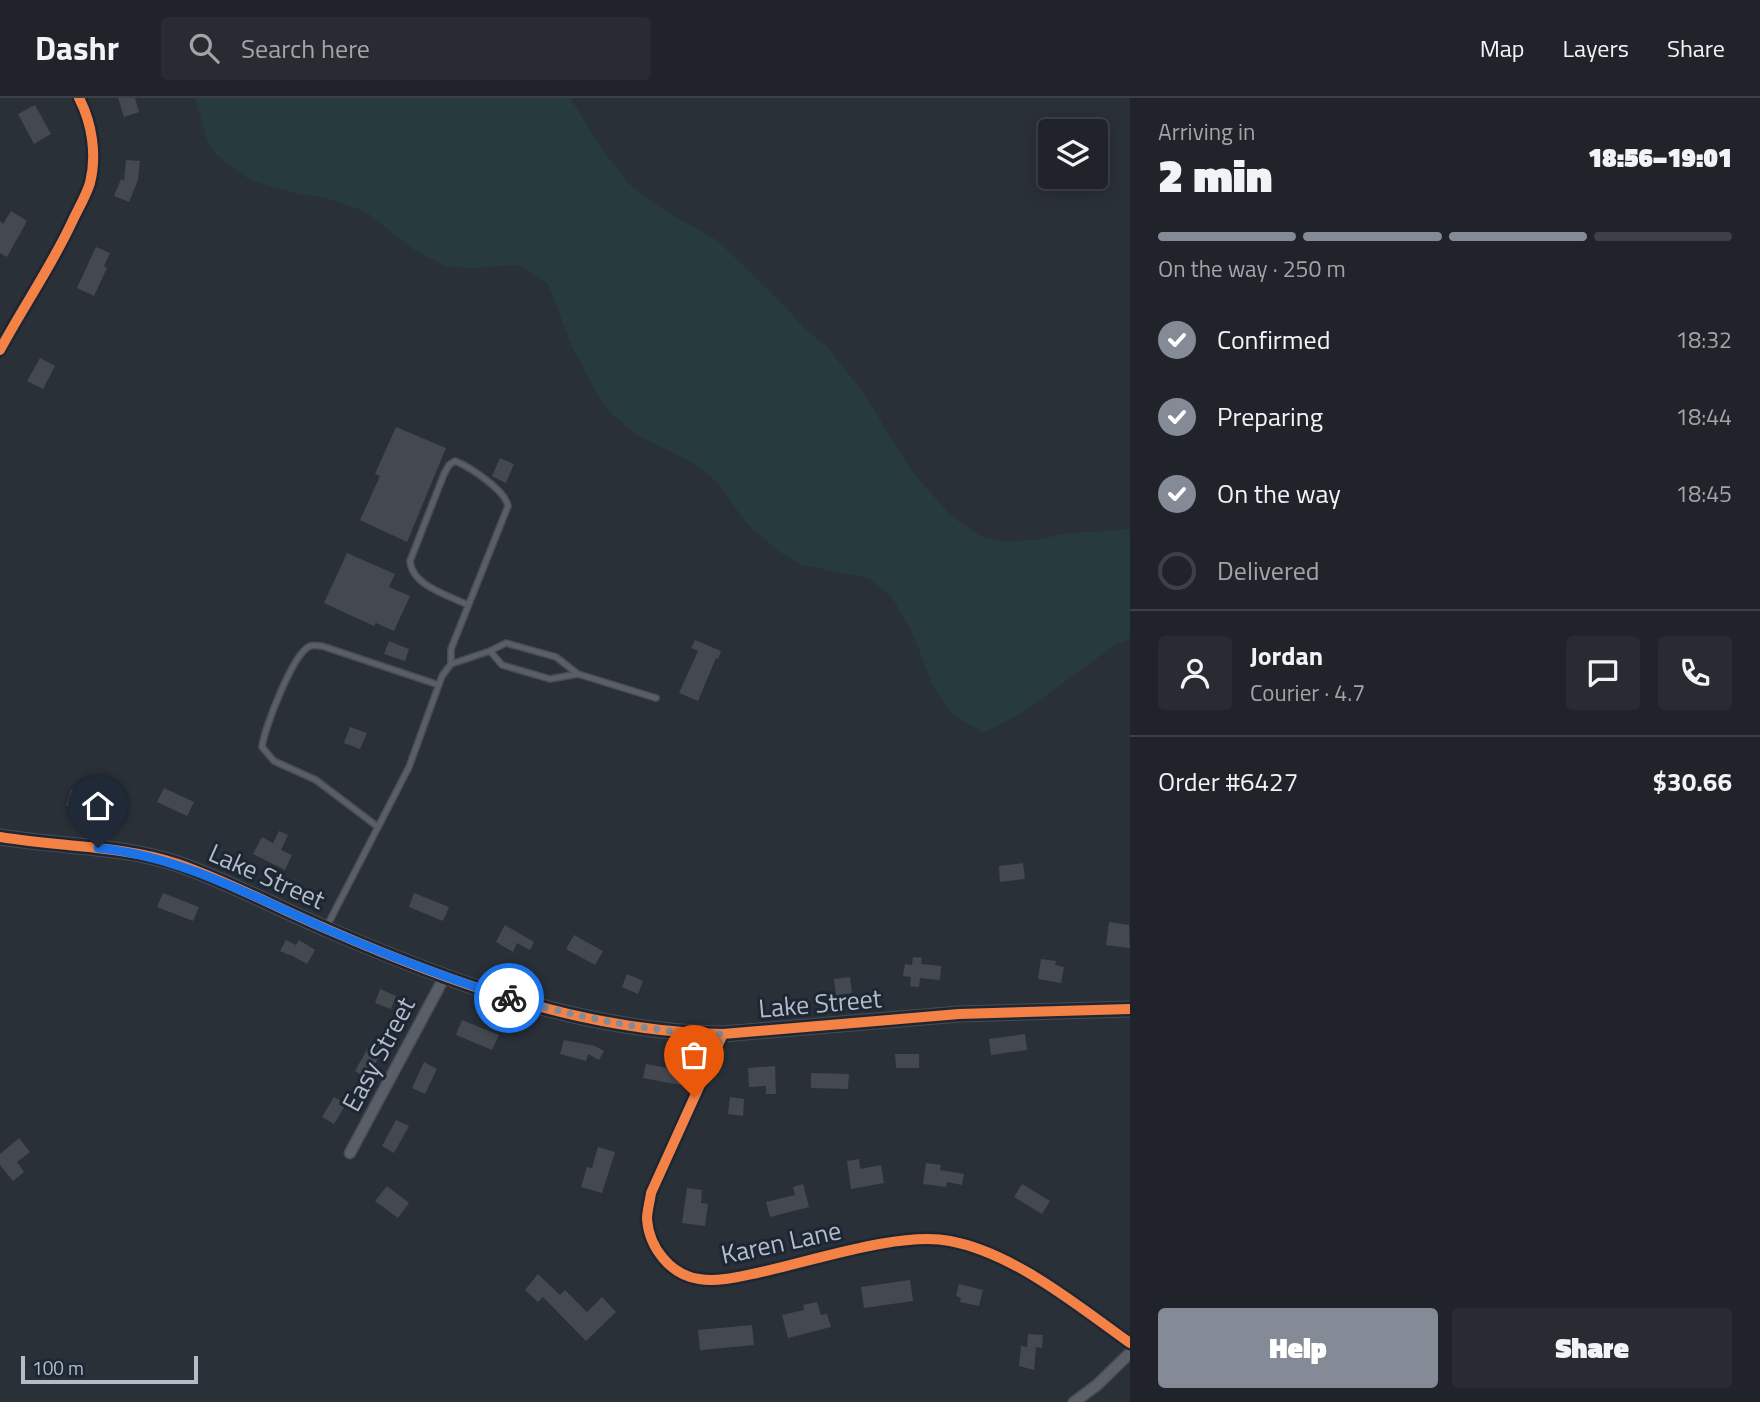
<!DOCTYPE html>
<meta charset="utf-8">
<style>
:root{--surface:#20242a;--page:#282c32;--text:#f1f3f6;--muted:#a2a4a8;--line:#3d4147;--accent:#848b96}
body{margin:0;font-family:"Titillium Web",sans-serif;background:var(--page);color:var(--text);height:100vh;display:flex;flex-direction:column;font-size:26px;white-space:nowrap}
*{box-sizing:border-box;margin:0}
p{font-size:23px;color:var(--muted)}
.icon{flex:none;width:38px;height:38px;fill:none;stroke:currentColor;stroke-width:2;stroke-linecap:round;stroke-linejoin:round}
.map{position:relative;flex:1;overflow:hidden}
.side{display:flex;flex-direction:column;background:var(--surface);width:630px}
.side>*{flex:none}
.controls{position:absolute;left:1038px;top:21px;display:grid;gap:14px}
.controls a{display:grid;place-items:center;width:70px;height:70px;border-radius:7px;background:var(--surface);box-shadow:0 4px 18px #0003,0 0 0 2px var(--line);font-size:35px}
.scale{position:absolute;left:21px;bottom:18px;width:177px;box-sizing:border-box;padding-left:7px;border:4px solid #b4bcc9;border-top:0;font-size:19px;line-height:24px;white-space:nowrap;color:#b4bcc9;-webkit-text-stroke:5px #1d2633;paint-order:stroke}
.pin{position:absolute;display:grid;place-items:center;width:60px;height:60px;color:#fff;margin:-72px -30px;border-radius:50% 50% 50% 0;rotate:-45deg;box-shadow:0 0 7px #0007}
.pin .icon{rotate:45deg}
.courier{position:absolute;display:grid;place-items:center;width:70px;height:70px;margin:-35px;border:5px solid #1a73e8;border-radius:50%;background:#fff;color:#222;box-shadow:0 2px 9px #0007}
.head em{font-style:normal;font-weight:800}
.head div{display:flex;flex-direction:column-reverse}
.head{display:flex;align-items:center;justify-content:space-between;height:119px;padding:0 28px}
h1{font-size:46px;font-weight:800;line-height:52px}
.bar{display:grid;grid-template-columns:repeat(4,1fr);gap:10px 7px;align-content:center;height:84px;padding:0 28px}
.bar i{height:9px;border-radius:5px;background:var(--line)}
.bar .current{background:var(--accent)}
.bar p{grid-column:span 4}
.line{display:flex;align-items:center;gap:18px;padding:0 28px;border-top:2px solid var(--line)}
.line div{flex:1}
.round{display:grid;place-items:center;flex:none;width:74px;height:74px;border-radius:7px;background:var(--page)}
ol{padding:0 28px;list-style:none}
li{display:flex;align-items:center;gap:21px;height:77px}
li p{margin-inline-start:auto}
li .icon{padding:7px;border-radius:50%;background:var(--accent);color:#fff;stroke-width:4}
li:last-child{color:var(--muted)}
li i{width:38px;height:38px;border:4px solid var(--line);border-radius:50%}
.action{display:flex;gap:14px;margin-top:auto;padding:14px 28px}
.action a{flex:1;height:80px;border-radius:7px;background:var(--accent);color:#fff;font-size:28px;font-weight:800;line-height:80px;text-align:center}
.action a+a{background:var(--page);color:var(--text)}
header{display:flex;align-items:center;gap:42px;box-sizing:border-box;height:98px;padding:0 35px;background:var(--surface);border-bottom:2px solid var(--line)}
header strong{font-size:33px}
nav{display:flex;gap:38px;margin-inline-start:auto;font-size:24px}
.search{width:490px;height:63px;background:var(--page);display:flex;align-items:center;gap:18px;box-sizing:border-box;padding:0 24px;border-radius:7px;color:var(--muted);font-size:26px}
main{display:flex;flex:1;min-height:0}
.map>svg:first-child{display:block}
</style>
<header>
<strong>Dashr</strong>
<div class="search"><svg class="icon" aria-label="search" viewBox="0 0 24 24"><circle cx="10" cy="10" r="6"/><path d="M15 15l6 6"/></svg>Search here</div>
<nav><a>Map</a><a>Layers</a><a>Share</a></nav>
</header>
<main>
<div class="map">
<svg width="1130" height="1304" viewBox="0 0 1130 1304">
<rect width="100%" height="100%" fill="#2a3038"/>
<path fill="#273a3e" d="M195 0H570L602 51 629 86 661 110 718 143 779 202 805 231 827 249 863 294 910 371 951 418 982 439 1003 444 1042 441 1062 436 1130 431V540L1112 549 1022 615 984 635 952 616 933 588 914 539 892 499 868 480 802 467 778 453 746 425 718 385 693 365 636 337 610 314 597 296 572 249 548 186 525 170 515 167 471 170 445 168 414 152 366 114 323 99 303 97 250 82 218 58 208 45Z"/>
<path fill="#444950" d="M118 0H135L139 14 124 19Z
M35 7 51 36 34 46 18 16Z
M126 62 140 63 138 82 129 104 114 98 121 81 124 83Z
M11 113 27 123 7 159 0 155V123L3 126Z
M96 149 110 155 104 168 107 170 94 198 77 190Z
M40 260 55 268 43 291 27 283Z
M396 329 446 350 407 444 360 422 380 378 375 376Z
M500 360 514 366 506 385 492 378Z
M347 455 395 476 389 489 410 498 394 533 376 525 374 528 324 505Z
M695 542 721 553 718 561 716 560 698 603 679 595 698 553 691 550Z
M389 543 409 551 405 563 384 556Z
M350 629 367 635 360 651 344 645Z
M164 690 194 704 187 718 157 704Z
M71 691 107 699 103 717 66 708Z
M279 733 288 737 281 752 292 757 285 772 253 756 262 739 273 745Z
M1023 765 1025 781 1000 784 999 768Z
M163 795 199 809 193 823 157 809Z
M414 795 449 809 443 823 409 809Z
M1109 824 1129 827 1130 850 1106 847Z
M505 827 534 844 530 852 517 845 513 854 496 844Z
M574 837 603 853 595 867 566 851Z
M286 842 296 847 299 842 315 852 307 866 289 856V857L280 853Z
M913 859 922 860 921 866 941 868 940 882 920 880 919 889 910 888 911 879 903 878 905 866 912 867Z
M1041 861 1056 863 1055 867 1064 869 1061 885 1038 881Z
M627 876 643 883 638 896 622 889Z
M850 879 852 895 836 897 834 881Z
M380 891 396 898 391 911 375 905Z
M462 922 499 937 492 952 456 937Z
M1025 936 1027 952 991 957 989 941Z
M564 942 595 948 604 953 599 962 588 956 586 963 560 956Z
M372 943 384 950 367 980 355 973Z
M895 956H919V970H896Z
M424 964 437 971 425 996 412 990Z
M646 966 683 973 680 987 643 980Z
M775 968 776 996H766V988L749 989 748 970Z
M811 975 849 976 848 991 811 990Z
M334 999 346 1006 334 1026 322 1019Z
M730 999 744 1001 743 1018 728 1016Z
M396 1022 409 1028 394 1055 382 1048Z
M19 1040 30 1054 17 1064 24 1074 13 1083 0 1067V1056Z
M598 1049 615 1054 602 1095 581 1089 587 1069 592 1070Z
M859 1061 860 1071 881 1067 884 1085 851 1091 847 1063Z
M926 1065 941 1067 940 1072 964 1076 962 1087 947 1084 946 1089 923 1086Z
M803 1086 809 1109 770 1119 766 1104 795 1097 793 1089Z
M1022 1086 1050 1103 1042 1116 1014 1099Z
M387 1088 409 1105 398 1120 375 1103Z
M687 1090 702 1092 701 1105 708 1106 705 1128 682 1125Z
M538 1176 560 1197 565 1192 587 1214 602 1199 616 1214 586 1243 543 1199 538 1204 525 1192Z
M910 1182 913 1203 864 1210 861 1189Z
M959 1186 983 1192 979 1208 960 1204 961 1200 956 1198Z
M817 1204 821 1217 827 1216 831 1229 788 1240 782 1217 804 1212 803 1207Z
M752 1227 754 1247 700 1252 698 1232Z
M1028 1236 1043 1237 1042 1250 1036 1249 1034 1272 1019 1268 1021 1248 1027 1249Z"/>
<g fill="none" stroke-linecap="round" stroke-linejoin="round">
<g stroke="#484c53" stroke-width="8">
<path id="lane" d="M490 553 506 545 556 559 578 576
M451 566V551L508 408C505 392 470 369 455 363L449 367 444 376 410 463C412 488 448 497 468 507
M378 729 316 682 274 663 262 649C264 631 293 555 310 548 314 547 318 548 322 548L439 587
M327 828 409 669 442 578 451 566 490 553 502 567 550 581 578 576 656 600"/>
</g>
<g stroke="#484c53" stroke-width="13">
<path id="street" d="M0 252C23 209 51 169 72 124 78 111 86 98 90 85 97 57 92 25 79 0
M723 936 651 1095C650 1103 647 1113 647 1121 649 1149 670 1177 699 1181 718 1184 738 1179 757 1175 810 1164 899 1133 950 1143 1014 1155 1078 1208 1130 1245
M350 1055 445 878
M1074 1304 1097 1287 1130 1255"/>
</g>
<g stroke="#484c53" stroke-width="17">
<path id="secondary" d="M0 739C59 749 121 747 178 766 230 784 279 811 329 832 453 886 586 934 723 936L959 916 1130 911"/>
</g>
<use href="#lane" stroke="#5a5e66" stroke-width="5"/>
<use href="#street" stroke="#5a5e66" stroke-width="10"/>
<use href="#secondary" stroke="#595d64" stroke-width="14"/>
<g stroke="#1d2633" stroke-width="15">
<path id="cycleway" d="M0 252C23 209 51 169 72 124 78 111 86 98 90 85 97 57 92 25 79 0
M0 739C59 749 121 747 178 766 230 784 279 811 329 832 453 886 586 934 723 936L959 916 1130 911
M723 936 651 1095C650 1103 647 1113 647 1121 649 1149 670 1177 699 1181 718 1184 738 1179 757 1175 810 1164 899 1133 950 1143 1014 1155 1078 1208 1130 1245"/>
</g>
<use href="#cycleway" stroke="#f48246" stroke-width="10"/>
</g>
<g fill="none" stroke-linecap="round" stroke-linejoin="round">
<path stroke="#848b96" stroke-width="7" stroke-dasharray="0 12.6" d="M509 900C580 919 649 935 723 936L694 999"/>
<path stroke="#1a73e8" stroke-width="9" d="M98 750C179 758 250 797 324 830 384 856 446 880 509 900"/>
</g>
<g text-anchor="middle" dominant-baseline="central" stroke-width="6" stroke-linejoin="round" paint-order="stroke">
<g font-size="26" fill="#b4bcc9" stroke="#1d2633">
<text transform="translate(267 778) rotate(24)">Lake Street</text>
<text transform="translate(820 905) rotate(-5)">Lake Street</text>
<text transform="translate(378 956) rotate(-62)">Easy Street</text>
<text transform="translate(781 1144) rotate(-12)">Karen Lane</text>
</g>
</g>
</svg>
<div class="controls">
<a><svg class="icon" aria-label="layers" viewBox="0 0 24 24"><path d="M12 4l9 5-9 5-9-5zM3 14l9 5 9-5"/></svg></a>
</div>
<div class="scale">100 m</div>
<div class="pin" style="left:694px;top:999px;background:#ea580c"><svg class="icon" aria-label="bag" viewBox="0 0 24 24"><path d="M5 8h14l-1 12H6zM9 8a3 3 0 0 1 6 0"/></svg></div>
<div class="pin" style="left:98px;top:750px;background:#1f2937"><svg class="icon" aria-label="home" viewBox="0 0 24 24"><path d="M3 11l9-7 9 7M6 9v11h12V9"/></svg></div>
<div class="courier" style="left:509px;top:900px"><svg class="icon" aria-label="bike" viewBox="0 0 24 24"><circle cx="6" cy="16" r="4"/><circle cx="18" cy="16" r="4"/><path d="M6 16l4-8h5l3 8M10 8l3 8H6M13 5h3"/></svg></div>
</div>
<section class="side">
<div class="head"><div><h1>2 min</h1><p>Arriving in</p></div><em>18:56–19:01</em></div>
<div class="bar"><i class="current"></i><i class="current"></i><i class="current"></i><i></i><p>On the way · 250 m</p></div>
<ol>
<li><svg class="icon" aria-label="check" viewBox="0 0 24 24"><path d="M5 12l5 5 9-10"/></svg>Confirmed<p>18:32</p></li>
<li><svg class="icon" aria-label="check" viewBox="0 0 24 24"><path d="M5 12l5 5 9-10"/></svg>Preparing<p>18:44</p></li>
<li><svg class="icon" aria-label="check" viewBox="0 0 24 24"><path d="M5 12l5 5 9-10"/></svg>On the way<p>18:45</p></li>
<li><i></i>Delivered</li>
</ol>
<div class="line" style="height:126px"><a class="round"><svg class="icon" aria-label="person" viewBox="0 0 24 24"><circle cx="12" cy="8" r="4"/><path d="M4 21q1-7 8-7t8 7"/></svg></a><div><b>Jordan</b><p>Courier · 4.7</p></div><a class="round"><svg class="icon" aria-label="chat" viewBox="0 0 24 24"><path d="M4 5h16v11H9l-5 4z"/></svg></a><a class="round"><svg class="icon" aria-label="phone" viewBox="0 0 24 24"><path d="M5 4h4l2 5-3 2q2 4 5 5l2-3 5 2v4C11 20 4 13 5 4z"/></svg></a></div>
<div class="line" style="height:91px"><div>Order #6427</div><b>$30.66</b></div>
<div class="action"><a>Help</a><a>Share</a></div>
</section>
</main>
